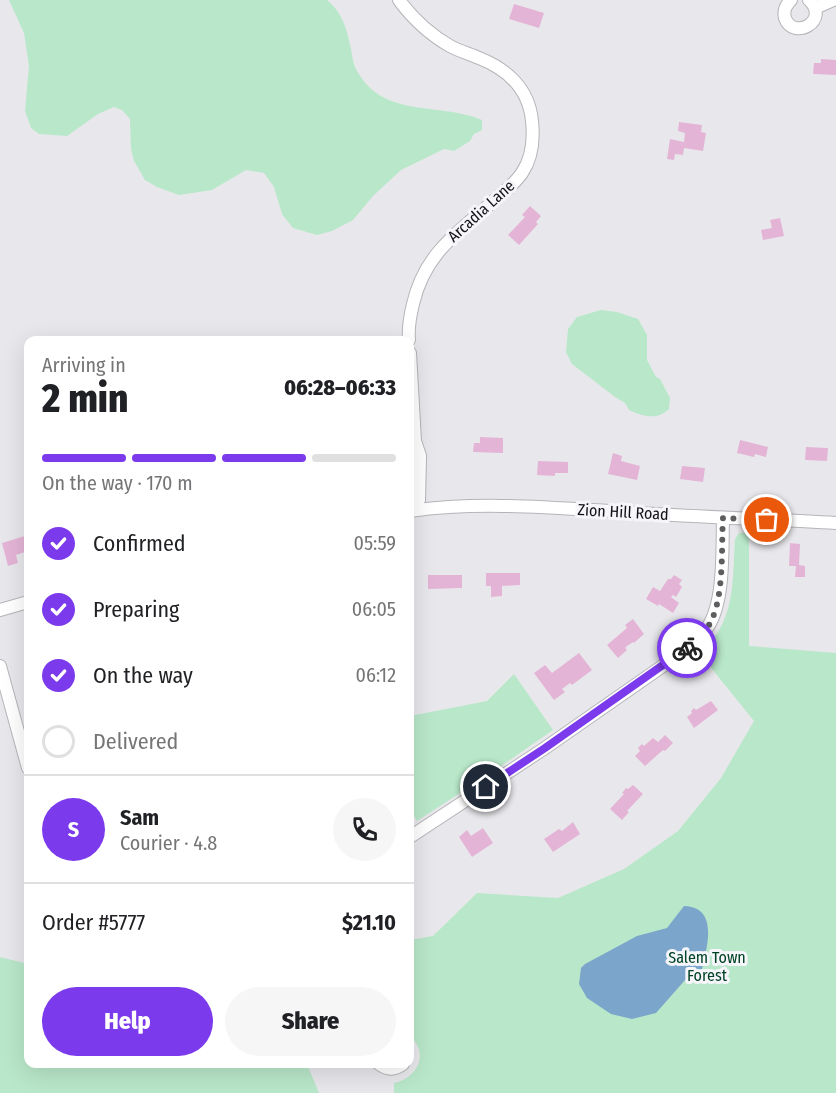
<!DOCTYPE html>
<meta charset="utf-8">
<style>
:root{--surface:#fff;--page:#f6f6f6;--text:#202124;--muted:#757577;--line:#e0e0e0;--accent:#7c3aed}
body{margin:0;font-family:"Fira Sans Condensed",sans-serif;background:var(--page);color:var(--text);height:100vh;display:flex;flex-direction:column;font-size:22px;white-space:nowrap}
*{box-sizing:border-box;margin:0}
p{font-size:20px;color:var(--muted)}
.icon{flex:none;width:33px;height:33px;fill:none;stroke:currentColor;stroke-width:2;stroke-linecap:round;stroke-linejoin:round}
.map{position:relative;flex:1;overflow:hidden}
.panel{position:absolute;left:24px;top:336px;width:390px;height:732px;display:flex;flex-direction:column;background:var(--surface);border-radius:12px;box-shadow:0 6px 24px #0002}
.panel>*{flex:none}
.pin{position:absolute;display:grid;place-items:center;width:51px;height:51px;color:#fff;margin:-26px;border:3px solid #fff;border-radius:50%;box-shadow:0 2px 6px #0007}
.courier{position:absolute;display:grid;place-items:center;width:60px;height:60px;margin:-30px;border:4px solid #7c3aed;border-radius:50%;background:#fff;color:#222;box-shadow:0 2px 8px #0007}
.headline em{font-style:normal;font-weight:800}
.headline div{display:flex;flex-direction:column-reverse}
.headline{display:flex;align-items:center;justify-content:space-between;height:102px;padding:0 18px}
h1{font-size:39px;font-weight:800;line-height:45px}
.bar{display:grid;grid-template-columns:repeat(4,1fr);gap:9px 6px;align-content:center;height:72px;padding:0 18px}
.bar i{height:8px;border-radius:4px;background:var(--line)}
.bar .on{background:var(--accent)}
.bar p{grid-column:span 4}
.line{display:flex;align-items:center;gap:15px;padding:0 18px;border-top:2px solid var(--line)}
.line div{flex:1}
.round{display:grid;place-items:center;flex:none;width:63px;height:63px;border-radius:32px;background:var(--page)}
ol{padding:0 18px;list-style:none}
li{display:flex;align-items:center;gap:18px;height:66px}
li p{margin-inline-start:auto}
li .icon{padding:6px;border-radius:50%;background:var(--accent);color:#fff;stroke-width:4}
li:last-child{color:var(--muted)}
li i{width:33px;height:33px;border:3px solid var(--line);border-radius:50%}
.cta{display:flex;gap:12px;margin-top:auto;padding:12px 18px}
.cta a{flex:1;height:69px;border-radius:36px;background:var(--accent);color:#fff;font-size:24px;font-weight:800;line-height:69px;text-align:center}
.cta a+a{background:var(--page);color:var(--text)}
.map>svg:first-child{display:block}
</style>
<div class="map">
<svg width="836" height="1093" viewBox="0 0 836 1093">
<rect width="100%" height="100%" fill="#e8e8ec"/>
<path fill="#b9e7c9" d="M9 0H327C343 13 347 30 351 49 352 55 353 62 355 67 381 120 436 101 482 120V130L474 134 470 141 454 151 444 149 401 170 373 196 353 220 332 231 317 235 293 228 282 214 274 187 264 173 246 170 212 190 179 195 157 187 145 180 134 161 131 149 130 119 122 110 114 107 98 114 67 136 39 134 31 128 25 111 29 66 24 33Z
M601 310 617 312 638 319 647 335V360L656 377 660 379 670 398 669 409C656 421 643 416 629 410L625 403 615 397 572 364 566 352 568 329 577 317Z
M739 533H749V646L836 653V1093H394V1083C417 1078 430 1054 410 1036V940L433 936 477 893 558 898 624 869 678 831 721 778 754 721 700 654C736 620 732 585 735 539Z
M514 674 553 730 494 771 417 821 410 809V716L487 701Z
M0 957 28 964V1064H307L319 1093H0Z"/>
<path fill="#7ba5ca" d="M684 906C719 907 707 947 702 969L693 971 656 1013 632 1019 611 1014 587 998 579 984 581 968 585 964 637 936 667 928Z"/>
<path fill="#e4b4d6" d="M514 4 544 13 539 28 509 19Z
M821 59 836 60V75L813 74 814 63H821Z
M679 122 702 125 701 132 706 133 703 151 684 148 683 155 675 154 674 160 667 159 670 139 684 142 685 133 678 131Z
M530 206 541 216 536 222 538 224 519 245 508 235 525 217 522 215Z
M780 218 784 236 763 240 761 230 772 228 770 220Z
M480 437 503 438V453L473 452 474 443H480Z
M740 440 768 447 766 457 755 454 754 457 737 453Z
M806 447 828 448 827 461 805 460Z
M613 453 622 456 621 461 640 466 637 480 608 474Z
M538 461 568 462V473H555V476L537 475Z
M682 466 705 468 703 482 680 479Z
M28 535V551L16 555 18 563 8 566 2 543Z
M790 543 800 544 799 565 805 566V577H795L796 566H789Z
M486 573H520V585L502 586V596L491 597V586H486Z
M428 575H462V588L428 589Z
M674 575 682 580 679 584 682 587 676 597 673 595 671 597 679 603 673 613 659 604 658 606 646 599 653 587 660 591 668 579H671Z
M633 619 644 634 634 643 633 642 627 646 625 648 627 650 618 658 607 645 627 628 625 625Z
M579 653 592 670 572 685 570 683 562 689 565 692 554 700 534 673 545 665 552 673Z
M711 701 718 710 694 728 687 717 692 713 691 711 694 708 696 710Z
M665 735 673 743 665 751 663 750 645 766 635 756 640 751 638 748 642 744 644 746 653 738 658 742Z
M633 785 643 794 627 811 629 812 622 820 610 809 624 794 622 793 626 788 628 789Z
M573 822 580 834 553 852 544 839 559 829 562 831Z
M483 828 493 843 472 857 459 837 467 830 471 836Z"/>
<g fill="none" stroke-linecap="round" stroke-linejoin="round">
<g stroke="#b5b5b9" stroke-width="14">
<path id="minor" d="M399 0C413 19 429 34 450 46 459 51 470 54 479 58 507 69 529 89 532 121 534 139 532 158 522 173 513 186 500 195 489 205 454 235 424 256 413 304 410 316 408 328 409 340
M791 0C786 5 783 10 785 18 793 41 831 21 809 0
M815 8 833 0
M410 353 415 441 420 456 419 500 413 510
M410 511C481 501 553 508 625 512 695 517 766 519 836 523
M0 610 28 602
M0 666 28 768
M410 837 545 748 680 654C689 646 699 638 707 628 725 603 722 549 723 518
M379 1064C387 1070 395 1070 403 1064"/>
</g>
<use href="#minor" stroke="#fff" stroke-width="12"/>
</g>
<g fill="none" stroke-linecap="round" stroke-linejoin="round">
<path stroke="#5d5e60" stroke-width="6" stroke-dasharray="0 10.8" d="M687 648C694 642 701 636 707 628 725 603 721 550 723 518L767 520"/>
<path stroke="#7c3aed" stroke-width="8" d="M486 787 545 748 687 648"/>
</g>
<g text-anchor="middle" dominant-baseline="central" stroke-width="6" stroke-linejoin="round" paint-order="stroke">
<g font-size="16" fill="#121314" stroke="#f5f5fa">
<text transform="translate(481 211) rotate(-42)">Arcadia Lane</text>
<text transform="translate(623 512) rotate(3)">Zion Hill Road</text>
</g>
<g font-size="16" fill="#004224" stroke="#f5f5fa">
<text x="707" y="957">Salem Town<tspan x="707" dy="18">Forest</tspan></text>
</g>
</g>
</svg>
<div class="pin" style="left:767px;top:520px;background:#ea580c"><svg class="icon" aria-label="bag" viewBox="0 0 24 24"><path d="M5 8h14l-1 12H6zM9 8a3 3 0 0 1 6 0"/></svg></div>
<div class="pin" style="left:486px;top:787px;background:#1f2937"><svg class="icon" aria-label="home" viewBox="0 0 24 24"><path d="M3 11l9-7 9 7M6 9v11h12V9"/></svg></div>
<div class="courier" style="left:687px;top:648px"><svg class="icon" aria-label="bike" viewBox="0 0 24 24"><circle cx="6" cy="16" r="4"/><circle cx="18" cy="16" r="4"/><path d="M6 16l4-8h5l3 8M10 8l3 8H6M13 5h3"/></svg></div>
<section class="panel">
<div class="headline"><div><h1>2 min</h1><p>Arriving in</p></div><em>06:28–06:33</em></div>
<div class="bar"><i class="on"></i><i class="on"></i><i class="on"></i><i></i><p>On the way · 170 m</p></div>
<ol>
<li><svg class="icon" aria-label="check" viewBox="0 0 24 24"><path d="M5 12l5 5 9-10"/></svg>Confirmed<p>05:59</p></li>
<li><svg class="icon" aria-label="check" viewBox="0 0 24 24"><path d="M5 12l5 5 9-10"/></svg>Preparing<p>06:05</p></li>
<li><svg class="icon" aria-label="check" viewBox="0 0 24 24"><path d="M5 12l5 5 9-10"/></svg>On the way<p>06:12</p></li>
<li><i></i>Delivered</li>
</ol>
<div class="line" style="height:108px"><b class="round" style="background:var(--accent);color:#fff">S</b><div><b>Sam</b><p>Courier · 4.8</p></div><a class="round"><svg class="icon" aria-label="phone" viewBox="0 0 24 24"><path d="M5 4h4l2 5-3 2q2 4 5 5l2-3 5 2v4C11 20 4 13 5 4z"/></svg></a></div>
<div class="line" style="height:78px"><div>Order #5777</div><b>$21.10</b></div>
<div class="cta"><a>Help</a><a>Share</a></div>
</section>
</div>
